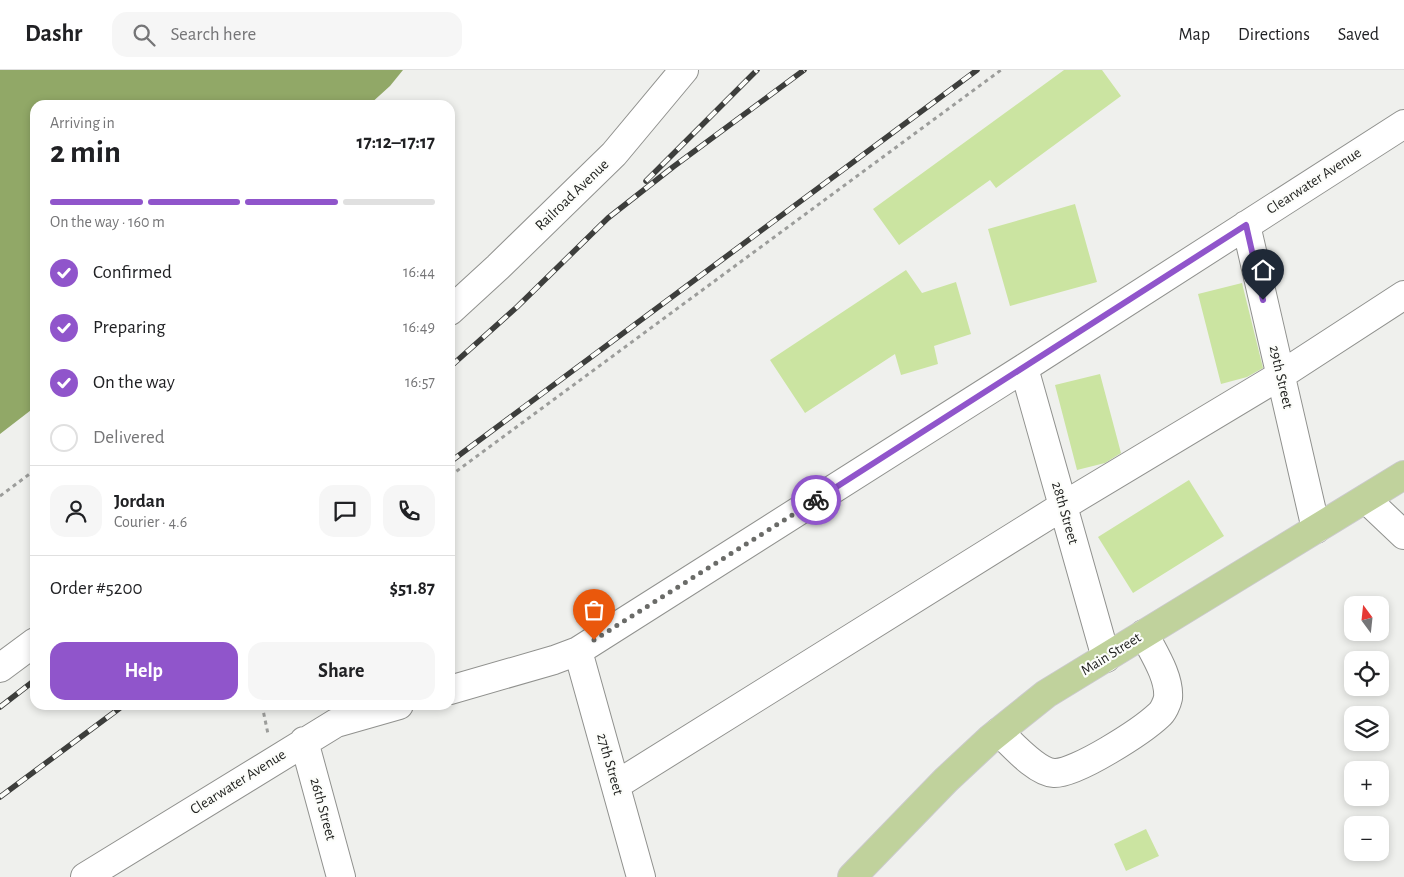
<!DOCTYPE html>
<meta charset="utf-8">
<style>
:root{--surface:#fff;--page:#f6f6f6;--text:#202124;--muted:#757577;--line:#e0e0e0;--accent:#9055cb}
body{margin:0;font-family:"Alegreya Sans",sans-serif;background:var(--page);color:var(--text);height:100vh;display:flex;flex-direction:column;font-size:19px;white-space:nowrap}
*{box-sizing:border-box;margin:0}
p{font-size:16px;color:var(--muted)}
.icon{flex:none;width:28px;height:28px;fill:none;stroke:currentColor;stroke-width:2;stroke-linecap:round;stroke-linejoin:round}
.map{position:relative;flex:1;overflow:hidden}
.side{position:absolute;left:30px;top:30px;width:425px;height:610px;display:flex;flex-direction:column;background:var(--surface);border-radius:15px;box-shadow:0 2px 8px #0003}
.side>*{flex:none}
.needle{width:32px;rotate:345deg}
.tools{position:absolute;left:1344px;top:526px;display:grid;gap:10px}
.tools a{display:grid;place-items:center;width:45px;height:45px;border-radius:10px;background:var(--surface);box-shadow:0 2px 8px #0003;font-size:25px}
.pin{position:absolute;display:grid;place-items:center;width:42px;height:42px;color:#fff;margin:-51px -21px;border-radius:50% 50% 50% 0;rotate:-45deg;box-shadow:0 0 5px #0007}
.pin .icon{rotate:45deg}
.courier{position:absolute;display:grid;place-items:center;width:50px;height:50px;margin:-25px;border:4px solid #9055cb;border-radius:50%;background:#fff;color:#222;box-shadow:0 1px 6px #0007}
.overview em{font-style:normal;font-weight:700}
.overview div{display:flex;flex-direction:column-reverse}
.overview{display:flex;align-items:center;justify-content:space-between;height:85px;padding:0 20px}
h1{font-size:32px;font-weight:700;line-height:38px}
.bar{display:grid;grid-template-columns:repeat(4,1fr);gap:8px 5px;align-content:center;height:60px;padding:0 20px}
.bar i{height:6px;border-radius:4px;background:var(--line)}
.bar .active{background:var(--accent)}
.bar p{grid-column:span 4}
.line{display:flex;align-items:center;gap:12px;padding:0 20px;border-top:1px solid var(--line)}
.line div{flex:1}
.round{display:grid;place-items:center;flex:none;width:52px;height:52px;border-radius:15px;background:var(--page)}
ol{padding:0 20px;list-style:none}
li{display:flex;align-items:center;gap:15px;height:55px}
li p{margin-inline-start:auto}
li .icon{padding:5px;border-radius:50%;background:var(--accent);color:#fff;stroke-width:4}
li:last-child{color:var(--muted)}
li i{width:28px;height:28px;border:2px solid var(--line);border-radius:50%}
.cta{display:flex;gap:10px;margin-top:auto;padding:10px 20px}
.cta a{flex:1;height:58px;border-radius:15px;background:var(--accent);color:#fff;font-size:20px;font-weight:700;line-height:58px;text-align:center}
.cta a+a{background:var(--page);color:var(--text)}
header{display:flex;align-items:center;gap:30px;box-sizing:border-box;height:70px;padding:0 25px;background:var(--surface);border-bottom:1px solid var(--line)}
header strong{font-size:24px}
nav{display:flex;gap:28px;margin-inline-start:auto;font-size:18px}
.search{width:350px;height:45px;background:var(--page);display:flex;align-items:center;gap:12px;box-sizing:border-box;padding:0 18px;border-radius:15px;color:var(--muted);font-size:19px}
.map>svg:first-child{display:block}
</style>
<header>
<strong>Dashr</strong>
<div class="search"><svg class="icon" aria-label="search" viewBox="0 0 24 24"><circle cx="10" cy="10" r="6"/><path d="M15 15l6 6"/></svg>Search here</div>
<nav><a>Map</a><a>Directions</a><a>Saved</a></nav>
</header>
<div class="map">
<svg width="1404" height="807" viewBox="0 0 1404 807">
<rect width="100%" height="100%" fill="#eff0ed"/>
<path fill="#91a867" d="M0 0H403L390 16 369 35H35V337L0 364Z"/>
<path fill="#cbe4a1" d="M1064 0H1102L1121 26 996 118 990 110 899 175 873 139Z
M1075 134 1097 212 1010 236 988 159Z
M906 200 922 223 956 212 971 264 934 276 938 294 901 305 895 284 805 343 770 290Z
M1242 213 1263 298 1247 307 1221 314 1198 224Z
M1100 304 1121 383 1105 393 1077 400 1055 315Z
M1189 410 1224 466 1133 523 1098 467Z
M1146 759 1159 786 1126 801 1114 774Z"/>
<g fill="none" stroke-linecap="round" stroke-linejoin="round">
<g stroke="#90918e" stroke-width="30">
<path id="minor" d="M1246 155 1316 459
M450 241 498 197 614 84 684 0
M1024 298 1106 588
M1366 429 1404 465
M578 581 641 807
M0 598 35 572
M450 620 554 590 578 581 1024 298 1404 54
M999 662C1012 674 1036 702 1054 703 1076 704 1142 661 1159 645 1163 642 1167 633 1168 628 1170 607 1153 582 1144 564
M304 671 341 807
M616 715 1063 436 1281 305 1404 225
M85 807 336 653 399 635"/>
</g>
<g stroke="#cacaca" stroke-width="30">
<path id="major" d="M852 807 946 710 990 669 1046 624 1404 405"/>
</g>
<path stroke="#9c9d9b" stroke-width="3" stroke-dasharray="4 4" stroke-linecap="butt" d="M450 406 1001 0
M0 426 35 400
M262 635 268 664"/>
<use href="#minor" stroke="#fff" stroke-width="28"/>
<use href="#major" stroke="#c0d29c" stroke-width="28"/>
<g stroke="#3d3e3c" stroke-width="5.5">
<path id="rail" d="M646 111 757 0
M450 297 517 237 608 148 673 97 804 0
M450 392 977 0
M0 637 35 610
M0 727 124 635"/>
</g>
<use href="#rail" stroke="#fcfdfa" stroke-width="4" stroke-dasharray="11" stroke-linecap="butt"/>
</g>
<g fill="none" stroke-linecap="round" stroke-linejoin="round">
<path stroke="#6a6b68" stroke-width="5" stroke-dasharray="0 9" d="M594 570 816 430"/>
<path stroke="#9055cb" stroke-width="6" d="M816 430 1246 155 1263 230"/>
</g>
<g text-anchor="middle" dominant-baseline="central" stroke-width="4.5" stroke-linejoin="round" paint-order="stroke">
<g font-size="15" fill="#222321" stroke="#fcfdfa">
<text transform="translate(1314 111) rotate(-33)">Clearwater Avenue</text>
<text transform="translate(572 125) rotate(-44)">Railroad Avenue</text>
<text transform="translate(1281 307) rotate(77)">29th Street</text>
<text transform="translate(1065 443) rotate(74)">28th Street</text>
<text transform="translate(1111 584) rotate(-32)">Main Street</text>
<text transform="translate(610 694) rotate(74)">27th Street</text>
<text transform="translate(238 712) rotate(-32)">Clearwater Avenue</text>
<text transform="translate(323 739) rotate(75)">26th Street</text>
</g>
</g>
</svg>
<div class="tools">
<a><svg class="needle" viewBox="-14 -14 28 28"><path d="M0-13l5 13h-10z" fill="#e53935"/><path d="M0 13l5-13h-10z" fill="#757577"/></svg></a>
<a><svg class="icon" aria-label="locate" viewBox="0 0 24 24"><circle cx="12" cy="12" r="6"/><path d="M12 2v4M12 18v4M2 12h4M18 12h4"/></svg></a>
<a><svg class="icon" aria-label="layers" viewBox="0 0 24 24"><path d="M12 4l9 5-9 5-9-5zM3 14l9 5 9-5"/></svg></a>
<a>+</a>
<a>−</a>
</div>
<div class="pin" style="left:594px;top:570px;background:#ea580c"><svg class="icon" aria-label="bag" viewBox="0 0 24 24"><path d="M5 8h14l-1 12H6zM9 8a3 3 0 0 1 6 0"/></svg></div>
<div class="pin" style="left:1263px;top:230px;background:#1f2937"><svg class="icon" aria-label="home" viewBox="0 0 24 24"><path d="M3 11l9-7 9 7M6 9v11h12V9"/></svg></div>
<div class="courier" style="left:816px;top:430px"><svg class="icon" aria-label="bike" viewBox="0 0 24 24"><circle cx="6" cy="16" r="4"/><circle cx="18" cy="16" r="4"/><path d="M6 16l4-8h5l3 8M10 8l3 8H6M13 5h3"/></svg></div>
<section class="side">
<div class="overview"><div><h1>2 min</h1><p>Arriving in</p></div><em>17:12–17:17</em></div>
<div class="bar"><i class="active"></i><i class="active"></i><i class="active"></i><i></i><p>On the way · 160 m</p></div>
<ol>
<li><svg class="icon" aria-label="check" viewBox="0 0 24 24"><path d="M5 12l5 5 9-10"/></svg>Confirmed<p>16:44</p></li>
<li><svg class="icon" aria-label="check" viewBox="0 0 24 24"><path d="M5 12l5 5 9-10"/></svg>Preparing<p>16:49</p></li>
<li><svg class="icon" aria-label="check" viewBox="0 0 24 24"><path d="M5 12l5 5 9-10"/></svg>On the way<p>16:57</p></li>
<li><i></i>Delivered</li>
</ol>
<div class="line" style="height:90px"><a class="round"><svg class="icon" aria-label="person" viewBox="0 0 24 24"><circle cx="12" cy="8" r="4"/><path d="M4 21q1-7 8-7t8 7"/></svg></a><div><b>Jordan</b><p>Courier · 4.6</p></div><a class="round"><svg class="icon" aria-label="chat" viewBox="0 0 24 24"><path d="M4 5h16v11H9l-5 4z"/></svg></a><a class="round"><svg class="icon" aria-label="phone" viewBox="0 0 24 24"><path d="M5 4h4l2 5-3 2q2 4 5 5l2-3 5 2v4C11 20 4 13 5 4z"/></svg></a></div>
<div class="line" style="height:65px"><div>Order #5200</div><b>$51.87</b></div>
<div class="cta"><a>Help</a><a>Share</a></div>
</section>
</div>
